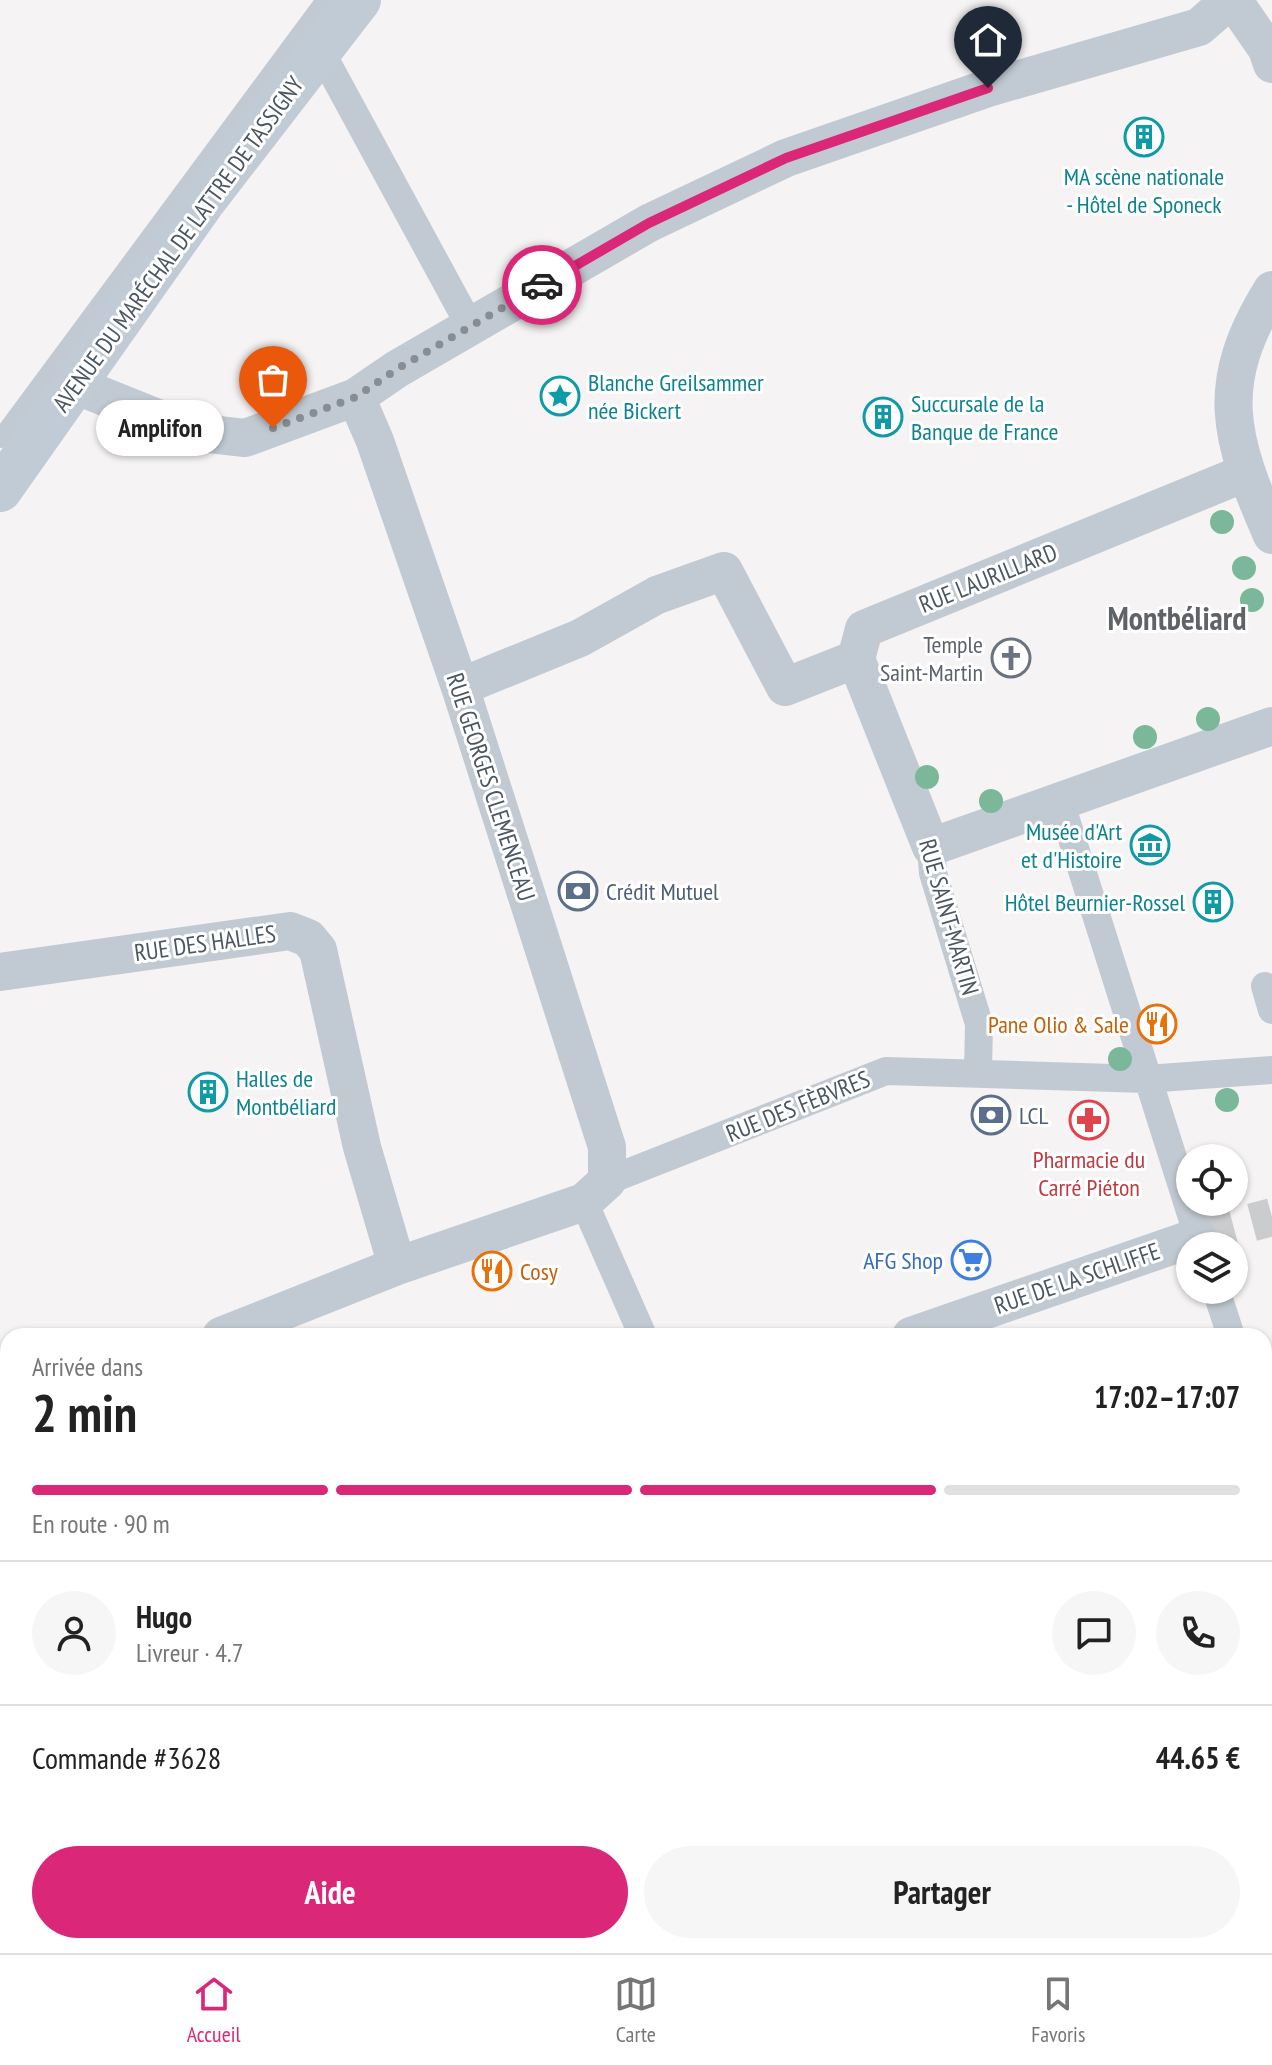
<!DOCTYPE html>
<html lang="fr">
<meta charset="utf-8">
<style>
:root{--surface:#fff;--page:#f6f6f6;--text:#222;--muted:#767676;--line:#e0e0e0;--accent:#db2777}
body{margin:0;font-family:"PT Sans Narrow",sans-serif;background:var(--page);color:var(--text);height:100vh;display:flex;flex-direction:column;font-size:30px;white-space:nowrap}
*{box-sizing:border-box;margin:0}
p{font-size:26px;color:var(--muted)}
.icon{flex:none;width:44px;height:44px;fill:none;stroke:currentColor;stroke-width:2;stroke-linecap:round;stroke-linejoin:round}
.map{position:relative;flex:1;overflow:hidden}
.sheet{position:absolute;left:0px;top:1328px;width:1272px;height:626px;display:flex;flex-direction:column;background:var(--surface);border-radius:24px 24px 0 0;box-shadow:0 2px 6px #0004}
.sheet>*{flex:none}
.buttons{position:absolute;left:1176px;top:1144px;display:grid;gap:16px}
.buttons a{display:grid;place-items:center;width:72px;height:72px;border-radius:50%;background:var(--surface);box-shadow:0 2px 6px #0004;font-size:40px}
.pin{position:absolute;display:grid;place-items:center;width:68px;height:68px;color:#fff;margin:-82px -34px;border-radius:50% 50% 50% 0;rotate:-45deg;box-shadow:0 0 8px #0007}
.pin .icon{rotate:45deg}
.courier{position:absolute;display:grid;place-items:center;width:80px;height:80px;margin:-40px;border:6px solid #db2777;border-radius:50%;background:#fff;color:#222;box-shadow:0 2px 10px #0007}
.bubble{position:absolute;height:56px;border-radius:28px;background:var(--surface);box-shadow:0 2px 6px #0004;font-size:26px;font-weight:600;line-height:56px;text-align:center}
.headline em{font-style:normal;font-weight:600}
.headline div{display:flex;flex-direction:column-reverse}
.headline{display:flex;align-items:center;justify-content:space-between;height:136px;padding:0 32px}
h1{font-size:52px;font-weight:600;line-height:60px}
.bar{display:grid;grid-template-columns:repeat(4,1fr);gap:12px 8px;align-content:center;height:96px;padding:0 32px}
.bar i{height:10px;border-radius:6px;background:var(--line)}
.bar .active{background:var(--accent)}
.bar p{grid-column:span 4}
.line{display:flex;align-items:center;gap:20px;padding:0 32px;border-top:2px solid var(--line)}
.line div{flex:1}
.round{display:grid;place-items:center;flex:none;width:84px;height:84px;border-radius:42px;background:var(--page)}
.primary-button{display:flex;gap:16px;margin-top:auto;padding:16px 32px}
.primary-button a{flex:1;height:92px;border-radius:48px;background:var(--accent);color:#fff;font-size:32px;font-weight:600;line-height:92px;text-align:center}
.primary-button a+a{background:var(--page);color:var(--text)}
.tabs{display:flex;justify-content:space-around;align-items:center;height:112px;border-top:2px solid var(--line);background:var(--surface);font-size:22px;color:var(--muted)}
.tabs a{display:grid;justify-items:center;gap:4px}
.tabs .active{color:var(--accent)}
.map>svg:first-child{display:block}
</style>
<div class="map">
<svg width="1272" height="1953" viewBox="0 0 1272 1953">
<rect width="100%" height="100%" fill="#f5f3f3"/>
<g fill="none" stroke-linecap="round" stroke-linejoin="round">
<path stroke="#caccce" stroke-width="38" stroke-dasharray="38 19" stroke-linecap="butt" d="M1197 1237 1272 1217"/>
<path stroke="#c1cad2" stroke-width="18" d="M0 439 325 0"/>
<path stroke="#c1cad2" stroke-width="28" d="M320 50 470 326
M1060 801 1201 1246
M931 847 933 873 979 1024 978 1071
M1265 986 1272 1010
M607 1181 886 1071 1146 1079 1272 1070
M584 1202 643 1336
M1219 1299 1231 1336"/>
<path stroke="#c1cad2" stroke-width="38" d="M1233 0 1267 49 1272 64
M1272 290C1213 385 1229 437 1272 535
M75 385 192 432 245 438 356 397 397 369 649 223 786 158 988 88 1199 27 1230 0
M856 659 931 847 1272 726
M856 659 864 629 1245 473
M460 687 580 638 657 595 724 571 785 687 856 659
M0 972 290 931 308 938 318 950 362 1147 397 1266
M221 1336 397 1266 584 1202 607 1181V1147L460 687 375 441 356 397
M911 1336 1197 1237
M0 1409 8 1408
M1264 1423 1272 1420
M0 1580 8 1579
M0 1690 8 1688
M1264 1880H1272
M366 1946 370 1953
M514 1946 517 1953
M883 1946 889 1953
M1172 1953 1173 1946"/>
<path stroke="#c1cbd6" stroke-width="44" d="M0 490 203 202 359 0
M0 1840 8 1847
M127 1946 135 1953"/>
</g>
<g fill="#7bb799">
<circle cx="1222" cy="522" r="12"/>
<circle cx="1244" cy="568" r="12"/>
<circle cx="1252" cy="600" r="12"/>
<circle cx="1208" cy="719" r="12"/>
<circle cx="1145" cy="737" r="12"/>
<circle cx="927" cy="777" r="12"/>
<circle cx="991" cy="801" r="12"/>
<circle cx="1120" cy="1059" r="12"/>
<circle cx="1227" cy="1100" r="12"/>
</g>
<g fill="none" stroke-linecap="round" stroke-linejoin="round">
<path stroke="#868d94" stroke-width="8" stroke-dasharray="0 14.4" d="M273 428 356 397 397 369 542 285"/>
<path stroke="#db2777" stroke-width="10" d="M542 285 649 223 786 158 988 88"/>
</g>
<defs>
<g id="building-ring" transform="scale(2)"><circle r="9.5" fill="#fff" stroke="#0f9aa8" stroke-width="1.5"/><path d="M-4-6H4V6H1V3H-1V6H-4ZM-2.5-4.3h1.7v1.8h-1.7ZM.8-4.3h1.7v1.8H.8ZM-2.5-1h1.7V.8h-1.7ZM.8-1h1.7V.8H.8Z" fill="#0f9aa8"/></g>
<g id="sight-ring" transform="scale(2)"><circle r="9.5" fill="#fff" stroke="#0f9aa8" stroke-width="1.5"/><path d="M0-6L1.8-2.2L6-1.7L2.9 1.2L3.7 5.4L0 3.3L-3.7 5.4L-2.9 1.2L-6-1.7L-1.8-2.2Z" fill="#0f9aa8"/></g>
<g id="church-ring" transform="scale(2)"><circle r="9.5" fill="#fff" stroke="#6b7280" stroke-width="1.5"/><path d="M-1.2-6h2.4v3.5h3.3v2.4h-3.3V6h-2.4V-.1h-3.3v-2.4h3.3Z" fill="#6b7280"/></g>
<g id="museum-ring" transform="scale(2)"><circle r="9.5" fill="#fff" stroke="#0f9aa8" stroke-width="1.5"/><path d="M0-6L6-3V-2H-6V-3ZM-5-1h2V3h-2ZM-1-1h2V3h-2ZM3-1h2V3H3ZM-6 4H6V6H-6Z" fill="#0f9aa8"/></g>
<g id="bank-ring" transform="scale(2)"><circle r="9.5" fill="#fff" stroke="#5c6f8a" stroke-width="1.5"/><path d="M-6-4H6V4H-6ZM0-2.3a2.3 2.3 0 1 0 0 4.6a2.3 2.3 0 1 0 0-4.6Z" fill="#5c6f8a"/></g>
<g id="restaurant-ring" transform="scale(2)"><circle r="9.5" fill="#fff" stroke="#e8710a" stroke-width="1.5"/><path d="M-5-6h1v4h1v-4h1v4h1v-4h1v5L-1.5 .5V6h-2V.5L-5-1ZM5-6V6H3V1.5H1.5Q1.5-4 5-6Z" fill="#e8710a"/></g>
<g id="pharmacy-ring" transform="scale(2)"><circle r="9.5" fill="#fff" stroke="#e0444e" stroke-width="1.5"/><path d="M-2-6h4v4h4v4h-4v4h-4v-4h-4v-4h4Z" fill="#e0444e"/></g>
<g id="supermarket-ring" transform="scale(2)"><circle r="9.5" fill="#fff" stroke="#3f7fe0" stroke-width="1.5"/><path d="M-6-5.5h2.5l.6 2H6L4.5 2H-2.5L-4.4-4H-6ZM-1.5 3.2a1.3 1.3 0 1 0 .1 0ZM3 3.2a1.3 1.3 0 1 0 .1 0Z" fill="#3f7fe0"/></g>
</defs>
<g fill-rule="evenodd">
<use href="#building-ring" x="1144" y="137"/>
<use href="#sight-ring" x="560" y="396"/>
<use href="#building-ring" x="883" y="417"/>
<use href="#church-ring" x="1011" y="658"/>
<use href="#museum-ring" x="1150" y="845"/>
<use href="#bank-ring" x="578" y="891"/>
<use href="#building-ring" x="1213" y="902"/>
<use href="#restaurant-ring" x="1157" y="1024"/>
<use href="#building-ring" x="208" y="1092"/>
<use href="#bank-ring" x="991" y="1115"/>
<use href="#pharmacy-ring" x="1089" y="1120"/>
<use href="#supermarket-ring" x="971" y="1260"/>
<use href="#restaurant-ring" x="492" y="1271"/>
</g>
<g text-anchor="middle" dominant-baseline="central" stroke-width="6" stroke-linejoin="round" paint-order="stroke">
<g font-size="24" fill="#0d838f" stroke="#fff" text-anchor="start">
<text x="1144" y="176" text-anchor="middle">MA scène nationale<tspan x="1144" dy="28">- Hôtel de Sponeck</tspan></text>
<text x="588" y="382">Blanche Greilsammer<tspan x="588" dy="28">née Bickert</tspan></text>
<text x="911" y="403">Succursale de la<tspan x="911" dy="28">Banque de France</tspan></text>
<text x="1122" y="831" text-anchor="end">Musée d'Art<tspan x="1122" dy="28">et d'Histoire</tspan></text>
<text x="1185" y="902" text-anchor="end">Hôtel Beurnier-Rossel</text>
<text x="236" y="1078">Halles de<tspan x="236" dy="28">Montbéliard</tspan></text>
</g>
<g font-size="24" fill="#4a5661" stroke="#fff">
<text transform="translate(178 244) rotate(-54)">AVENUE DU MARÉCHAL DE LATTRE DE TASSIGNY</text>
<text transform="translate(988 578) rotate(-22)">RUE LAURILLARD</text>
<text transform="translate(491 787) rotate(72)">RUE GEORGES CLEMENCEAU</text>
<text transform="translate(949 917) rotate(74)">RUE SAINT-MARTIN</text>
<text transform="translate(205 943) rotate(-8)">RUE DES HALLES</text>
<text transform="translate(798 1106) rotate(-22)">RUE DES FÈBVRES</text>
<text transform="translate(1077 1278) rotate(-19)">RUE DE LA SCHLIFFE</text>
</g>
<g font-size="24" fill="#5b616d" stroke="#fff" text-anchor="end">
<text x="983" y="644">Temple<tspan x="983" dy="28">Saint-Martin</tspan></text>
</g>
<g font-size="24" fill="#4e5e75" stroke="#fff" text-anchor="start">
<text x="606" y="891">Crédit Mutuel</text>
<text x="1019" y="1115">LCL</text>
</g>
<g font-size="24" fill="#c56008" stroke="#fff" text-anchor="end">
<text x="1129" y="1024">Pane Olio &amp; Sale</text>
<text x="520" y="1271" text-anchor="start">Cosy</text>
</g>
<g font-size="24" fill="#be3a42" stroke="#fff">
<text x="1089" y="1159">Pharmacie du<tspan x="1089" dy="28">Carré Piéton</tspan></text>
</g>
<g font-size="24" fill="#366cbe" stroke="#fff" text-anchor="end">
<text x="943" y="1260">AFG Shop</text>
</g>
<g font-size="32" font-weight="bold" fill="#5f6368" stroke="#fff">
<text x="1177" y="618">Montbéliard</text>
</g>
</g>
</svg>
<div class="buttons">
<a><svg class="icon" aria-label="locate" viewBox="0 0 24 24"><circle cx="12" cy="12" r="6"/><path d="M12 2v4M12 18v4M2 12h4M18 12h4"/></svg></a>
<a><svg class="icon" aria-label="layers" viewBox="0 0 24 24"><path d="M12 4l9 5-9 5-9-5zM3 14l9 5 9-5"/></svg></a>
</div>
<div class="pin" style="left:273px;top:428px;background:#ea580c"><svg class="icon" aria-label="bag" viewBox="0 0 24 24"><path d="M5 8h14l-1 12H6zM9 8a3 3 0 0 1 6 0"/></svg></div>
<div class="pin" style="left:988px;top:88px;background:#1f2937"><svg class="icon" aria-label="home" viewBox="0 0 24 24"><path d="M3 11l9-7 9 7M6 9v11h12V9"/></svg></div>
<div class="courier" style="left:542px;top:285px"><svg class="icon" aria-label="car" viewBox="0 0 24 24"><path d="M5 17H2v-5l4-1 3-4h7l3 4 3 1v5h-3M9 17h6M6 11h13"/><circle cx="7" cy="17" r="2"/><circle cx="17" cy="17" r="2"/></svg></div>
<div class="bubble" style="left:96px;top:400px;width:128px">Amplifon</div>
<section class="sheet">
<div class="headline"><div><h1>2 min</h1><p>Arrivée dans</p></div><em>17:02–17:07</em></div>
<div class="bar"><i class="active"></i><i class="active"></i><i class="active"></i><i></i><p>En route · 90 m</p></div>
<div class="line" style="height:144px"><a class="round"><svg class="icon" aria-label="person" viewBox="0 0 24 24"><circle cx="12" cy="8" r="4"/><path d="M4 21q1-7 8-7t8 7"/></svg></a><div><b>Hugo</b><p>Livreur · 4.7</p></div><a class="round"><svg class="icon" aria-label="chat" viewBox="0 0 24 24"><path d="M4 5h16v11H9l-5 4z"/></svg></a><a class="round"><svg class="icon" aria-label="phone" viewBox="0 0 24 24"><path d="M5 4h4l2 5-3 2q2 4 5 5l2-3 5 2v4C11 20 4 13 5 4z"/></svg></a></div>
<div class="line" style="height:104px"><div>Commande #3628</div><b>44.65 €</b></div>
<div class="primary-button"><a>Aide</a><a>Partager</a></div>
</section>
</div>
<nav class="tabs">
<a class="active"><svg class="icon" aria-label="home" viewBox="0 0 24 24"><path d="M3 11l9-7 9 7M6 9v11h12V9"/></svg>Accueil</a>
<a><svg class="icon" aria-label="map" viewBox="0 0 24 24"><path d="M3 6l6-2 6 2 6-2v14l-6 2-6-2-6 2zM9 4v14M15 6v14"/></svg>Carte</a>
<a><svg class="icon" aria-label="saved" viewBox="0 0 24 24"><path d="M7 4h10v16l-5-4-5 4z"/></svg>Favoris</a>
</nav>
